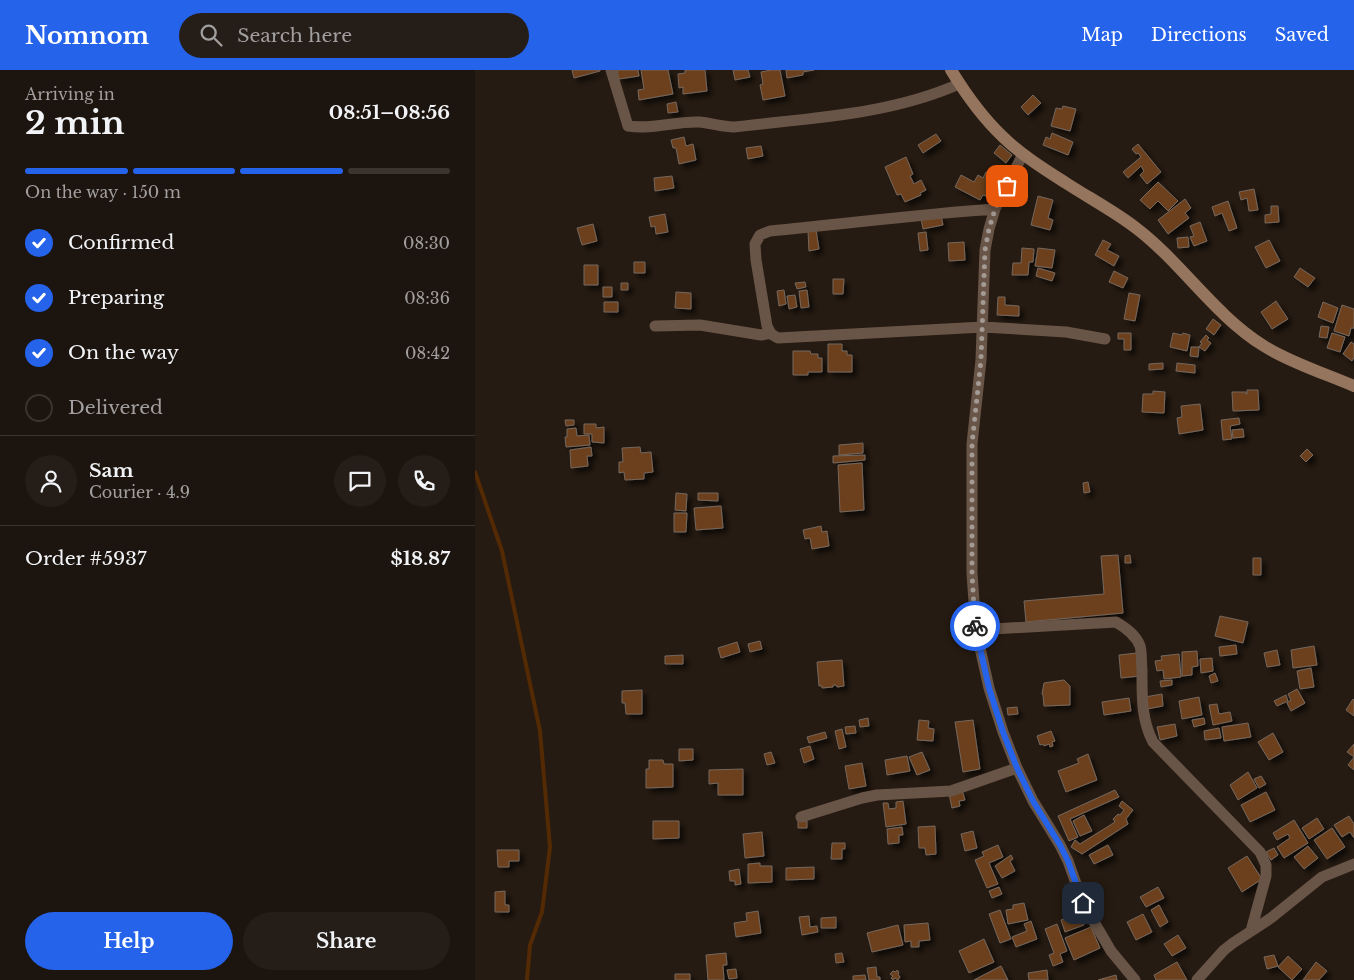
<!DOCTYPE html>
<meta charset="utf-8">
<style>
:root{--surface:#1c140e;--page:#251d17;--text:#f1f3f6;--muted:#a09e9e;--line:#3a332e;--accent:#2563eb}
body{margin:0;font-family:"Libre Baskerville",serif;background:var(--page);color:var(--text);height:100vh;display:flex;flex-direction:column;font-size:19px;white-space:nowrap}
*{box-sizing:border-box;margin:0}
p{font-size:16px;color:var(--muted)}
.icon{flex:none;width:28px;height:28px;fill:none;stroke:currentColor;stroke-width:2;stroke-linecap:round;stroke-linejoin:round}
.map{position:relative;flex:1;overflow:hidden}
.sheet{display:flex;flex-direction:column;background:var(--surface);width:475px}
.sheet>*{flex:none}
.pin{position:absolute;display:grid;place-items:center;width:42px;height:42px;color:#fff;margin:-21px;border-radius:10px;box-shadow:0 2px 8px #0006}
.courier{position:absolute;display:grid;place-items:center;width:50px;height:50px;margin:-25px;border:4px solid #2563eb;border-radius:50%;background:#fff;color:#222;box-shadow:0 1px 6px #0007}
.summary em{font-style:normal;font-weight:700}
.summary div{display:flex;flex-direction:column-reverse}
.summary{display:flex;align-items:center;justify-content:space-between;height:85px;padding:0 25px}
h1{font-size:32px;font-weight:700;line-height:38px}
.bar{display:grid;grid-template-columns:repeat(4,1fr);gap:8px 5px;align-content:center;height:60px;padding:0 25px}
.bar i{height:6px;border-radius:4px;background:var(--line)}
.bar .on{background:var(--accent)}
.bar p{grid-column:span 4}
.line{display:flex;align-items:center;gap:12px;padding:0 25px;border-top:1px solid var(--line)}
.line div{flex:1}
.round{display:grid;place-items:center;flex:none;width:52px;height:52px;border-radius:26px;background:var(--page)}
ol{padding:0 25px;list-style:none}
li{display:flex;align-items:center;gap:15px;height:55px}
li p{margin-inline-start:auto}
li .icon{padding:5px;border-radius:50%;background:var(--accent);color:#fff;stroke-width:4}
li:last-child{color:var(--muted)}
li i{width:28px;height:28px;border:2px solid var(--line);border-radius:50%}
.button{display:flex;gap:10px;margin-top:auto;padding:10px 25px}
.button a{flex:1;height:58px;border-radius:30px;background:var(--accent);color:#fff;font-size:20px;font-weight:700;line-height:58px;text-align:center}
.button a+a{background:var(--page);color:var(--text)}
header{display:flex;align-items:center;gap:30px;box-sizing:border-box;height:70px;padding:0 25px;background:var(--accent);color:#fff}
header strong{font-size:24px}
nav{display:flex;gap:28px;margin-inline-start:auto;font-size:18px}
.search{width:350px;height:45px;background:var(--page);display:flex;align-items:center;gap:12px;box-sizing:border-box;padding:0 18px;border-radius:28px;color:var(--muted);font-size:19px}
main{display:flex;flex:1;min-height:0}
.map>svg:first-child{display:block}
</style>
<header>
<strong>Nomnom</strong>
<div class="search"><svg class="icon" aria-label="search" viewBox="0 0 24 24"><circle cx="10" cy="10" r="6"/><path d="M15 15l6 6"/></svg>Search here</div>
<nav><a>Map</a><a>Directions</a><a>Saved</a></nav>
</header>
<main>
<section class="sheet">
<div class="summary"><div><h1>2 min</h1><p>Arriving in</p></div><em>08:51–08:56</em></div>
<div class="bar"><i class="on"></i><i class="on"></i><i class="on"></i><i></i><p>On the way · 150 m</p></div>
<ol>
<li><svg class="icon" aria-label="check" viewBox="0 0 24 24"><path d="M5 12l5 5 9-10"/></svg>Confirmed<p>08:30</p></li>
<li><svg class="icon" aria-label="check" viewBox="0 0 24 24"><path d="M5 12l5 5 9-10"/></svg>Preparing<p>08:36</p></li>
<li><svg class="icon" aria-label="check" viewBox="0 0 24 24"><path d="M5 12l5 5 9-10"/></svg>On the way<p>08:42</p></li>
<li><i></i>Delivered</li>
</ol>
<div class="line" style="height:90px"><a class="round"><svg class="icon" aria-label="person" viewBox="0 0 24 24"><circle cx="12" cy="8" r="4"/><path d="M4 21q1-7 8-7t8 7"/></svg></a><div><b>Sam</b><p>Courier · 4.9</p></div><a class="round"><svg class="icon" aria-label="chat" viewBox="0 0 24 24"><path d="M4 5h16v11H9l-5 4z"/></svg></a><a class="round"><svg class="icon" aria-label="phone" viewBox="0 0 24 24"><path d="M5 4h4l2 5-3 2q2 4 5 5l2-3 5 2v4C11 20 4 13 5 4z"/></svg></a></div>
<div class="line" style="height:65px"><div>Order #5937</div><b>$18.87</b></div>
<div class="button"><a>Help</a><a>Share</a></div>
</section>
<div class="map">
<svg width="879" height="910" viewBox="0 0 879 910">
<defs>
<filter id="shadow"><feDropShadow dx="4.5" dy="4.5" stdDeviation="2.5" flood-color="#0009"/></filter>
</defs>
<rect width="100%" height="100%" fill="#261b12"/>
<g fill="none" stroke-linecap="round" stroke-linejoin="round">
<path stroke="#532a03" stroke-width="4" d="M0 402 27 481 65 661 75 777 67 842 55 875 52 910"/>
</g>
<path fill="#6c411e" stroke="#75675d" filter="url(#shadow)" d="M97 0H125V1L99 8Z
M142 0H163L164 6 144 9Z
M166 0H193L198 24 164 30 163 20 169 19Z
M210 0H230L232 21 208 24V17L204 18 203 4 210 3Z
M258 0H273L275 7 260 10Z
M296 0H305L310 26 288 30 285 15 288 14 286 2Z
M311 0H339L328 2V5L312 8Z
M558 25 566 33 553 45 546 37Z
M201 32 203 42 193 43 192 34Z
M588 36 601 39 595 61 576 56 581 38 587 39Z
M577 63 598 72 593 85 568 75 571 67 575 69Z
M461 64 466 71 448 83 443 75Z
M209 67 211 76 218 74 221 90 204 94 201 78H198L196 70Z
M663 74 686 102 672 114 665 105 669 101 666 96 653 108 648 102 666 87 663 83 661 84 657 79Z
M525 75 537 85 531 93 519 83Z
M286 76 288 86 273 89 271 78Z
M431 87 438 104 435 106 439 114 446 110 451 120 445 123 446 125 430 132 426 124 422 125 410 97Z
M511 102 520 107 511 126 508 125 505 130 480 117 486 105 499 112 503 105 508 108Z
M197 106 199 118 180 121 179 108Z
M683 112 703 131 693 141 683 131 675 139 665 130Z
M779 119 783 140 774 141 772 128 766 130 764 122Z
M563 126 578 130 573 148 578 150 575 160 556 155Z
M710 129 716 138 710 143 714 148 693 164 683 150Z
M753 131 762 158 754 161 747 143 740 146 737 137Z
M796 136H803L804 152 790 153V145L796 144Z
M190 144 193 162 181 164 180 156 176 157 174 147Z
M466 145 468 155 448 159 446 149Z
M725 152 732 171 719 176 715 167 719 166 715 156Z
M118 154 122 171 107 175 102 158Z
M341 160 344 179 334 181 333 161Z
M451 162 453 180 445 181 443 163Z
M713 167 714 177 703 178 702 168Z
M628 170 636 174 632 180 644 186 639 196 620 185Z
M794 170 805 191 791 198 780 177Z
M489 172 490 190 474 191 473 173Z
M547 178 559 179 558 192H554L553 205H537L538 193H546Z
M563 178 580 180 577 198 560 196Z
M159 192H170V203H159Z
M109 195H123V215H109Z
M563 198 580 203 577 211 561 206Z
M825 198 840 208 833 217 819 207Z
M639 201 653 208 648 218 634 212Z
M358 209H369L368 224H358Z
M330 212 331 217 322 219 320 213Z
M146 213H153V220H146Z
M128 217H137V227H128Z
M309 220 311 234 304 236 302 221Z
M332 220 334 237 326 238 324 221Z
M201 222 216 223V239L200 238Z
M654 223 665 225 660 251 649 249Z
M320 225 322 237 314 239 312 226Z
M523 227H530V235L544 236V246L522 245Z
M801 231 813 249 797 259 786 242Z
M129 232H143V242H129Z
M848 232 863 238 858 253 843 247Z
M867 235 879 239V258H876L874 266 859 261Z
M738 249 746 255 739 265 731 259Z
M846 256 854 257 852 268 844 267Z
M643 263H656V280H649V269H643Z
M698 263 707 265 708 263 715 265 712 281 695 277Z
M857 263 870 267 865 282 852 278Z
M731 265 734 268 732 270 736 273 730 281 724 277 727 273 725 272Z
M876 272 879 274V287L877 291 868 284Z
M353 274H367V281H372V285H377V302H353Z
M716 277H724L723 287 715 286Z
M318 281H335L336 284H343V288H347V302H333V305H318Z
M688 293V299L674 300V294Z
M702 293 720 295V303L701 301Z
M772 320H783L784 340 758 341 757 322H771V324H772Z
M678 321 690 322 689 343 667 342 668 324H678Z
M725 334 728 360 704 364 702 348 707 347 706 336Z
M764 348 765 354 755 356 757 369 748 370 746 350Z
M90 350H99V355L91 356Z
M109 354H121V358L129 357V373L117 372V364H109Z
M101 358 102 366 114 365 115 375 91 377 90 367H92V359Z
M768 359 769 367 758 368 757 360Z
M388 373V383L364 385V375Z
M116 377 117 386H112L113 396 96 398 95 380Z
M165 377 166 383 176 382 178 402 169 403V409L150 410 149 402 144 403V392H148L147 378Z
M832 379 838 385 831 392 825 386Z
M390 385V390L358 393V386Z
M387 393 389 440 365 442 363 395Z
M613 412 615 422 609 423 608 413Z
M201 423 212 424 211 441 200 440Z
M223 423H243V431L223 430Z
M246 436 248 458 221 460 219 438Z
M199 443H212L211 462H199Z
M346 456 347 462 352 461 354 476 337 479 335 468 330 469 328 460Z
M643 485 648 543 551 552 549 531 629 524 626 486Z
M655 485 656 493H650V486Z
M778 488H786V505H778Z
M745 546 773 552 768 573 740 566Z
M285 571 287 579 275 582 273 574Z
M262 572 265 582 246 588 243 578Z
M761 575 762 584 745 586 744 577Z
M839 576 842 595 818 598 816 580Z
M802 580 805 595 792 597 789 583Z
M722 581 723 596 717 597V605L707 606V582Z
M662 583 665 606 646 608 644 585Z
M704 584 706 607 689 609 688 600 682 601 680 591 687 590 686 586Z
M208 585V594H190V586Z
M737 588 738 601 726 603 725 589Z
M367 590 369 616 362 617 361 615H358V617L347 618V616H344L342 592Z
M836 598 839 617 825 619 822 601Z
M740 603 743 611 736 613 734 606Z
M589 610 595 616V635L569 636 568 625 567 624 569 613Z
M697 610V615L686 617 685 611Z
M822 619 830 633 816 641 812 633 816 630 813 624Z
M167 620V644H151L150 633H147V621Z
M687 624 688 636 672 639 670 627Z
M811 625 813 631 802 636 799 631Z
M724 627 727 645 707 649 704 631Z
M654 628 656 641 629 645 627 632Z
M878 629 879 630V646L871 640Z
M742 634 744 644 755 642 757 651 738 655 734 635Z
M542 637 543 644 533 645 532 638Z
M393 648 394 656 385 657 384 650Z
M729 648 730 654 719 657 717 650Z
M444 650 454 651 453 658 459 659 458 671 442 670Z
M498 650 505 699 488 702 480 652Z
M773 653 776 667 749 671 747 657Z
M700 654 702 666 685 670 682 657Z
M380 656 381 663 371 664 370 657Z
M744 658 746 668 730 670 729 661Z
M367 659 371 677 364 679 360 661Z
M576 661 580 671 577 672 578 676 575 677 574 674 569 676 568 674 565 675 562 666Z
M350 662 352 668 334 673 332 667Z
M798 663 808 682 794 690 783 672Z
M879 674V700L873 695 879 687 872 682Z
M335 676 339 689 329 693 325 679Z
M204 679H218V690L204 691Z
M296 682 300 693 292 695 289 684Z
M447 682 455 700 442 705 434 687Z
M613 684 622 710 591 722 583 701 604 693 602 689Z
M432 686 435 701 412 705 410 690Z
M174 690H188L189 694H198V717L171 718V699H174Z
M387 693 391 716 374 719 370 696Z
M268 699V725H243V713L234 714V700Z
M773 702 782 718 763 730 755 715Z
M786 706 791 714 784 718 779 709Z
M487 720 490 730 484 731 485 736 477 738 474 724Z
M640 720 644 727 595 749 603 767 594 771 583 746Z
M791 722 800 740 775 752 766 735Z
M428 731 431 754 411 757 408 733H413L414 739 421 738V732Z
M647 731 658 740 651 749 653 754 607 784 596 777 600 770 605 774 640 752 638 749 643 744 645 745 649 740 644 736Z
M609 745 617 761 605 766 598 751Z
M874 746 879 754V768L875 762 867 767 859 755Z
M842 748 849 759 834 769 827 758Z
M819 750 833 773 809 788 802 777 815 768 813 764 802 770 798 763Z
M178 751H204V768L178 769Z
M323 751H332V758H323Z
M460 756 461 784 451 785 450 778H444L443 757Z
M427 757 428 765H424V773L413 774 412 759Z
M857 758 870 777 852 789 839 770Z
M498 761 502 778 490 781 486 764Z
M287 762 289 786 270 788 268 764Z
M357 773H370V779H367V789H356Z
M523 775 528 787 514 793 523 814 512 818 500 790 509 786 507 782Z
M633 775 638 785 619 794 614 785Z
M833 776 843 788 829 799 819 787Z
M799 778 803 785 796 790 791 782Z
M22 780H44V791H34V797H23Z
M536 785 538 789 535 791 540 801 527 808 520 796Z
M772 786 787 809 767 822 753 798Z
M285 793V796H297V812L273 813V794Z
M339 797V809L311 810V798Z
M264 799 266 814 260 815V811H255L254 801Z
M524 817 527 824 517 828 514 821Z
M683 817 689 828 671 837 665 827Z
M30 821V835H34V842H20V822Z
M549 833 553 850 533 854 531 840 538 839V835Z
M684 835 693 852 685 857 676 840Z
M525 840 536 869 525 873 514 844Z
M283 841 286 863 261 867 259 853 272 851 271 843Z
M605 843 609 855 590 862 586 850Z
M668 844 677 862 661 870 652 852Z
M334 846 335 857 342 856 343 862 327 865 324 847Z
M361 847V858H346V848Z
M556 851 562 869 541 877 537 867 552 861 549 854Z
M453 853 455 870 444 871V877H436V871L430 872 429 855Z
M582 854 592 881 585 884 588 892 578 896 574 885 579 883 570 859Z
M423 855 428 875 397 882 392 863Z
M616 857 625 878 599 890 590 868Z
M703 865 711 878 697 886 689 874Z
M509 869 519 892 494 903 484 881Z
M251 883 252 895H248L249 910H233L231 885Z
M367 883 369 892 361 893 360 884Z
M799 885 803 896 792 899 789 887Z
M813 886 827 899 817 910 803 897Z
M702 892 712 910H681L679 905Z
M841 892 852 901 844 910H828Z
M526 896 533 910H499Z
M401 897 402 907H405V910H394L392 898Z
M261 899 262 908 254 909 252 900Z
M422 900 424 902 423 904 425 907 423 910 420 908 418 910 416 908 418 906 415 904 418 901 421 902Z
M572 900 573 910H554L553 903Z
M200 904H215V910H200Z
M390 905 391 910H378V906Z
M641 905 642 910H623Z"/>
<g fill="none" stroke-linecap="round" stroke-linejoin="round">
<path stroke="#695547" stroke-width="11" d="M136 0 153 56C177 60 200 51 224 52 236 53 247 57 259 57 335 48 414 45 484 14
M548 84 520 139 514 159 510 180 506 290 497 374V503L501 560 514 618 528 662 542 698 558 731 585 775 593 791 608 833 636 881 660 910
M520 139C445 144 370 154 295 161L285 165 280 174 281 190 292 256 296 264 303 268 508 257 591 262 630 269
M180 256 225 255 286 265 296 263
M501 560 641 552C651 558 661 565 665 576 667 583 666 592 667 599 667 625 666 649 678 672L785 782 791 795V806L776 861
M326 747 387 728 402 725 476 721 542 698
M722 910 749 880 758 873 796 848 847 807 879 794"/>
<path stroke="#95755e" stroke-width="12" d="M476 0C490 23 507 47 527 66 545 84 569 99 591 113 614 128 639 141 661 158 707 193 739 245 789 276 814 292 851 304 879 316"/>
</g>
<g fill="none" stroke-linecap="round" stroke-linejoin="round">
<path stroke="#a39a93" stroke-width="5" stroke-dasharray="0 9" d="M500 556 497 503V374L506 290 510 180 514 159 520 139 532 116"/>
<path stroke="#2563eb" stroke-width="6" d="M500 556 514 618 528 662 542 698 558 731 585 775 593 791 608 833"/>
</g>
</svg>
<div class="pin" style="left:532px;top:116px;background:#ea580c"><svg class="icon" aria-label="bag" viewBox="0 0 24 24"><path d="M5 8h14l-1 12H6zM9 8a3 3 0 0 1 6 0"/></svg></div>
<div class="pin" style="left:608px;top:833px;background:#1f2937"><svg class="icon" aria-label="home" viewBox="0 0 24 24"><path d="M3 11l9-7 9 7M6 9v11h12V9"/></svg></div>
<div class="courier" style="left:500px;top:556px"><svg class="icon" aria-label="bike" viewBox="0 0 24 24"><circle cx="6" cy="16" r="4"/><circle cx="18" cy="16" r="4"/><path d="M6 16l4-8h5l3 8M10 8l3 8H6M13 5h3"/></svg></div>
</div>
</main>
